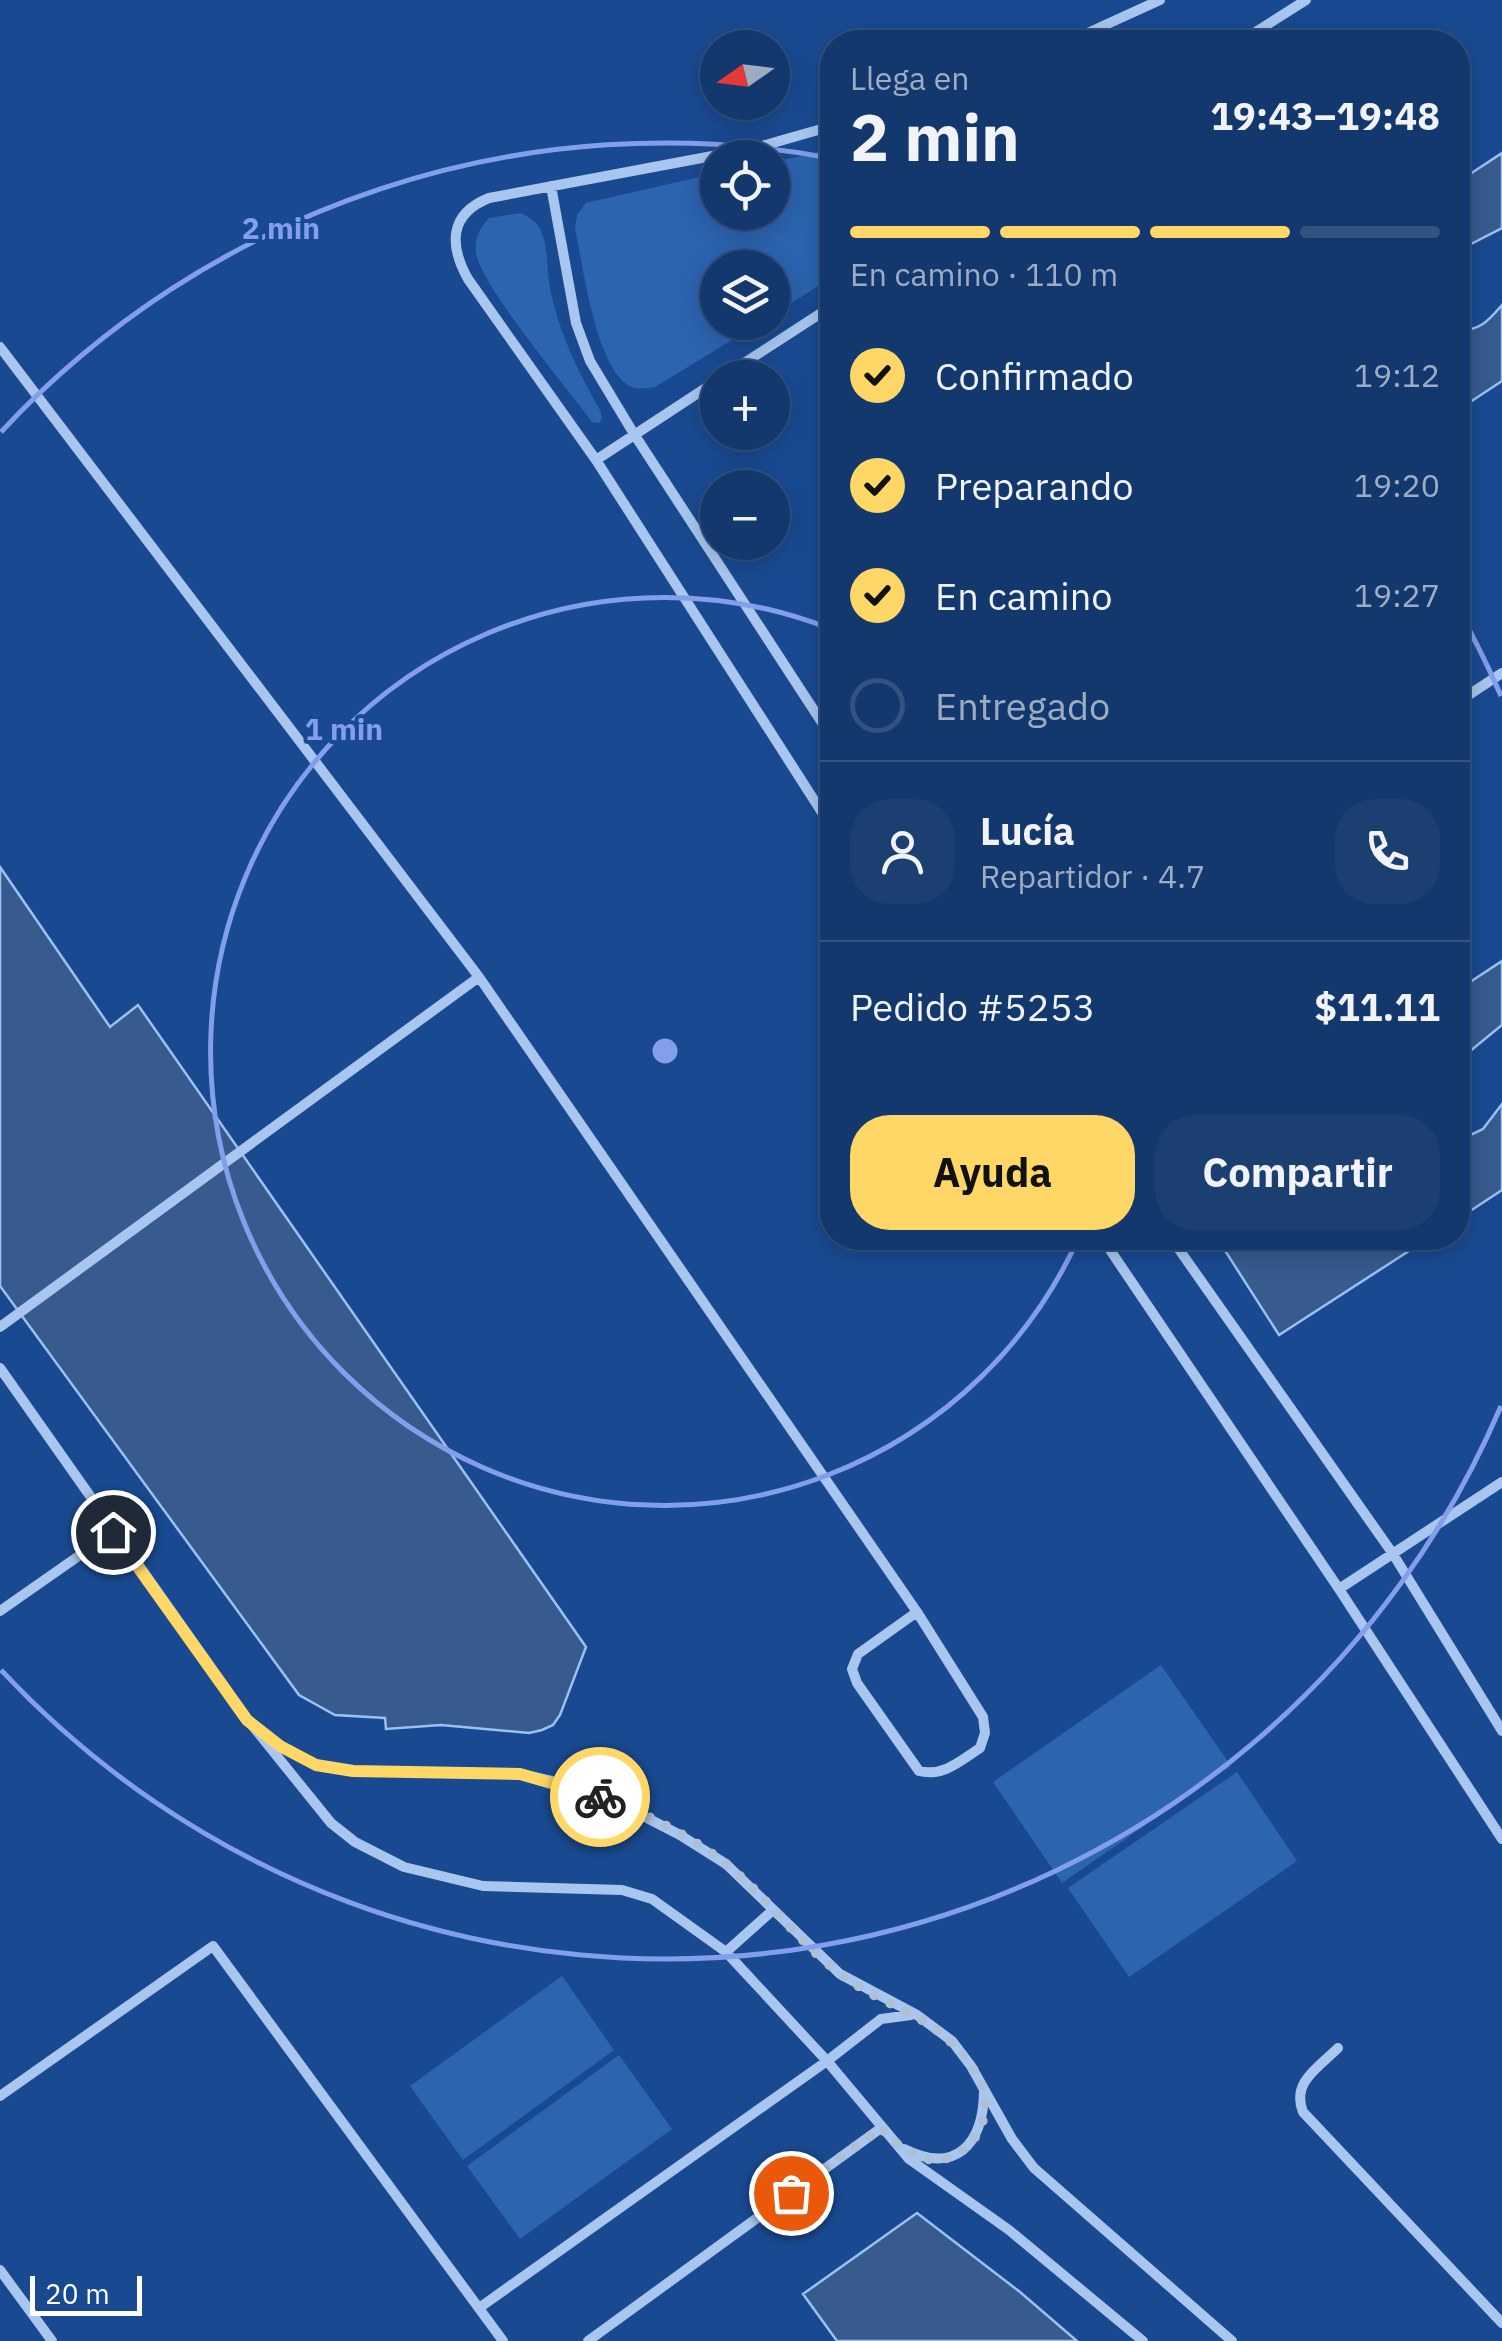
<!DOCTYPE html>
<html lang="es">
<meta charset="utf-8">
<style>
:root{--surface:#13386d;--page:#1c3f72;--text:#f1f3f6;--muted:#9dacc2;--line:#325280;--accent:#ffd766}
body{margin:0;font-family:"IBM Plex Sans",sans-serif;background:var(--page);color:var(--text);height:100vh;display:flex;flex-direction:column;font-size:38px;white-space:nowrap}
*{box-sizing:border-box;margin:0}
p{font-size:32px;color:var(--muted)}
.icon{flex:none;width:55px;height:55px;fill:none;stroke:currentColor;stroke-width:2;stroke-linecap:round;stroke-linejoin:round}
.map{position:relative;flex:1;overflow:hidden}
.panel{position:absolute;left:820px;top:30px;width:650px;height:1220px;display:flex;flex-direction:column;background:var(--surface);border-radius:40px;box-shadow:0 5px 25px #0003,0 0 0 2px var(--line)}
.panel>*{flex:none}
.needle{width:65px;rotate:256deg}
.buttons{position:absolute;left:700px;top:30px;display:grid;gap:20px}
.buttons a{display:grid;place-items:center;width:90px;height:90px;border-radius:50%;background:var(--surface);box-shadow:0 5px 25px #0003,0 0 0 2px var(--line);font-size:50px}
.scale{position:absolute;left:30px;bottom:25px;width:112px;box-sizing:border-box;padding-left:10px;border:5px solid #fff;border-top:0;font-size:28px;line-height:35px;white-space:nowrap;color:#fff;-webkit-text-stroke:8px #194a91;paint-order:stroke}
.pin{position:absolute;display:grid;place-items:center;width:85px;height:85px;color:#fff;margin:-42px;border:5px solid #fff;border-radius:50%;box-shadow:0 2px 10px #0007}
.courier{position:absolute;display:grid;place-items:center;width:100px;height:100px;margin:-50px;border:8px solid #ffd766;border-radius:50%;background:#fff;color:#222;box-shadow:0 2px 12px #0007}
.overview em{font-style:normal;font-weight:700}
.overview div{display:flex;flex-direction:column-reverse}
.overview{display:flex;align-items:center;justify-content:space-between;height:170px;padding:0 30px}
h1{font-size:65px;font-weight:700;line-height:75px}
.bar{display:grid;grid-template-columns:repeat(4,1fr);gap:15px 10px;align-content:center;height:120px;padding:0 30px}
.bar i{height:12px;border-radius:8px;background:var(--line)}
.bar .on{background:var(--accent)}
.bar p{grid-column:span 4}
.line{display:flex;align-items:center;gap:25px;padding:0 30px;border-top:2px solid var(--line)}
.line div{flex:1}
.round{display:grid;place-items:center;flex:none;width:105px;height:105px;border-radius:40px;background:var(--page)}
ol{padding:0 30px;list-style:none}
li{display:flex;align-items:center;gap:30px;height:110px}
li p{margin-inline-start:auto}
li .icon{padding:10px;border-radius:50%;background:var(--accent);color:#111;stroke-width:4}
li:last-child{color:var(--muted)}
li i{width:55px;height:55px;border:5px solid var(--line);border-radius:50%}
.primary-button{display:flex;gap:20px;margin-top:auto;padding:20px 30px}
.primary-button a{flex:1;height:115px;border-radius:40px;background:var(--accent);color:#111;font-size:40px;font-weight:700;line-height:115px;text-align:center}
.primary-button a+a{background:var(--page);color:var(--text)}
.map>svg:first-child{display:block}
</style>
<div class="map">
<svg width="1502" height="2341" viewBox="0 0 1502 2341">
<rect width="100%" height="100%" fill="#194a91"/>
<path fill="#2c64b0" d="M832 149V277L773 315 772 268H718V322L760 323 655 387C647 388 639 390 632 387 596 373 583 264 575 229L577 215 586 203 717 173 718 212H772L773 162Z
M521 213C528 217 535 220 539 227 549 245 546 268 550 288 559 333 578 371 600 410L602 419 599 423 592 422C568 389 481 286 476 253 474 238 480 228 489 218Z
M1161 1665 1231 1766 1062 1883 993 1782Z
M1237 1772 1297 1861 1129 1977 1068 1888Z
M562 1976 614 2050 463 2160 410 2086Z
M619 2055 672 2129 520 2239 467 2166Z"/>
<path fill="#375b8f" stroke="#9bc1f2" stroke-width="2.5" d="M1502 153V228L1471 244 1458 255V182Z
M1502 305V381L1458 410V330C1480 331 1488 321 1502 305Z
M0 867 110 1027 138 1005 586 1647 560 1715 553 1725 542 1730 529 1733 441 1725 386 1729 385 1718 335 1715 299 1695 0 1286Z
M1502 961V1025L1458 1061V990Z
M1502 1104V1190L1458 1219V1141L1483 1129Z
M1217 1238H1429L1279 1335Z
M917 2213 1020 2292 1077 2341H837L803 2294Z"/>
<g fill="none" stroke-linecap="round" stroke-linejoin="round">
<path stroke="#a8c6ef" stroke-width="10" d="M1068 42 1160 0
M1240 42 1306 0
M832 126 755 148 489 198C449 214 449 245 468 279L596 460 832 828
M551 186 576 323 590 361 634 434 832 738
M0 347 479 977 917 1612 983 1717 985 1733 980 1748C960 1761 943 1777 919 1771L857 1683 852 1669 858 1654 917 1612
M721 378 832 306
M596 460 718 380
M1458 702 1502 673
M1102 1238 1339 1589 1502 1839
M1171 1238 1393 1554 1502 1731
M0 1327 479 977
M0 1368 247 1719 331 1823 355 1842 404 1867 483 1886 622 1890 652 1899 726 1952 827 2061 909 2159 1009 2230 1143 2341
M1339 1589 1502 1482
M0 1611 113 1532
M264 1733 280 1746 316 1765 353 1771 520 1774 561 1783 618 1803 680 1835 726 1864 840 1974 917 2015 952 2041 971 2066 1012 2139 1034 2168 1232 2341
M726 1952 773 1910
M1338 2048C1319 2067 1291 2082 1303 2112L1502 2323
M0 2096 213 1946 503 2341
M904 2149C956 2175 983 2144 984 2092
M0 2270 52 2341
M479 2308 827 2061 881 2019 911 2015
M588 2341 881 2128"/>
</g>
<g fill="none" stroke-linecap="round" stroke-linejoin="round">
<path stroke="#aec0d8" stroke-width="10" stroke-dasharray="0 18" d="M600 1797C642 1811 692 1837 727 1865 768 1898 800 1944 842 1975 887 2009 929 2011 966 2059 973 2068 982 2082 984 2093 991 2129 962 2168 923 2158 906 2153 892 2141 881 2128L791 2193"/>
<path stroke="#ffd766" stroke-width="12" d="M113 1532 247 1720 280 1746 316 1765 353 1771 520 1774 600 1797"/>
</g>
<g fill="none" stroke="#839eea" stroke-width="5">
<path d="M1078 1239A454 454 0 1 1 831 629"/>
<path d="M1501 1406A908 908 0 0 1 1 1670M1 432A908 908 0 0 1 830 158M1459 611A908 908 0 0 1 1501 696"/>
</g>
<circle cx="665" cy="1051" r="15" fill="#839eea" stroke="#194a91" stroke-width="5"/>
<g font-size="30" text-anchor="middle" font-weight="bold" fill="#839eea" stroke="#194a91" stroke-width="8" stroke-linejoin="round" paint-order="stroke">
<text x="281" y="239">2 min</text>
<text x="344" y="740">1 min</text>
</g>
</svg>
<div class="buttons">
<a><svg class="needle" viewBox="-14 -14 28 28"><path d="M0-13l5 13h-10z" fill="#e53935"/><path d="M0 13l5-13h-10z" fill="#9dacc2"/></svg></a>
<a><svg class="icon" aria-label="locate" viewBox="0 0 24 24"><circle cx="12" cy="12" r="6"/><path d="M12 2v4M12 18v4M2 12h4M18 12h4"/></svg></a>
<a><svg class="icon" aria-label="layers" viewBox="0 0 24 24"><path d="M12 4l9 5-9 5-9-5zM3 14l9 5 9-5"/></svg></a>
<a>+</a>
<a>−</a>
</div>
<div class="scale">20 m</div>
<div class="pin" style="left:791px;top:2193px;background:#ea580c"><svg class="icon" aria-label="bag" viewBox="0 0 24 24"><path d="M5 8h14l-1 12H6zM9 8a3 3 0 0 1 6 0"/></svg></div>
<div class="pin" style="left:113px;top:1532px;background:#1f2937"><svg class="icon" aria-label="home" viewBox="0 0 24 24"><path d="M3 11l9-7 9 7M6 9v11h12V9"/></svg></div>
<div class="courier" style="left:600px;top:1797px"><svg class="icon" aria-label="bike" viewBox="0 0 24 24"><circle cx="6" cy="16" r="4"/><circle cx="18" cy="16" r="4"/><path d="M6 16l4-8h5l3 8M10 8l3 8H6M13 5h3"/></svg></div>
<section class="panel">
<div class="overview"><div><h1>2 min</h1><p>Llega en</p></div><em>19:43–19:48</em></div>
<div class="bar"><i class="on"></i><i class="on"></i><i class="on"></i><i></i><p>En camino · 110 m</p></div>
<ol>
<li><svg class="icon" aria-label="check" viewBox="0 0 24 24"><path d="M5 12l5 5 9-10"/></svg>Confirmado<p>19:12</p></li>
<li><svg class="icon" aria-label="check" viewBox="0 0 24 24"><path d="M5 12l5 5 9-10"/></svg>Preparando<p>19:20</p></li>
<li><svg class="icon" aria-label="check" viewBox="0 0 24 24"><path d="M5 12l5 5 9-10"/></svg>En camino<p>19:27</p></li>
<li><i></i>Entregado</li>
</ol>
<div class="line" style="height:180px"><a class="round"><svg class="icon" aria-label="person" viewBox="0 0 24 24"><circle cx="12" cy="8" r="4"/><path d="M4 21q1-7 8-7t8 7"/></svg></a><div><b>Lucía</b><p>Repartidor · 4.7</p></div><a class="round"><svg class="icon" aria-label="phone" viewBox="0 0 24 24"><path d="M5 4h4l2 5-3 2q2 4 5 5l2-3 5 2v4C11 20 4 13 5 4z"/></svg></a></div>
<div class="line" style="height:130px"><div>Pedido #5253</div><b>$11.11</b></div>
<div class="primary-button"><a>Ayuda</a><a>Compartir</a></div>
</section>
</div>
